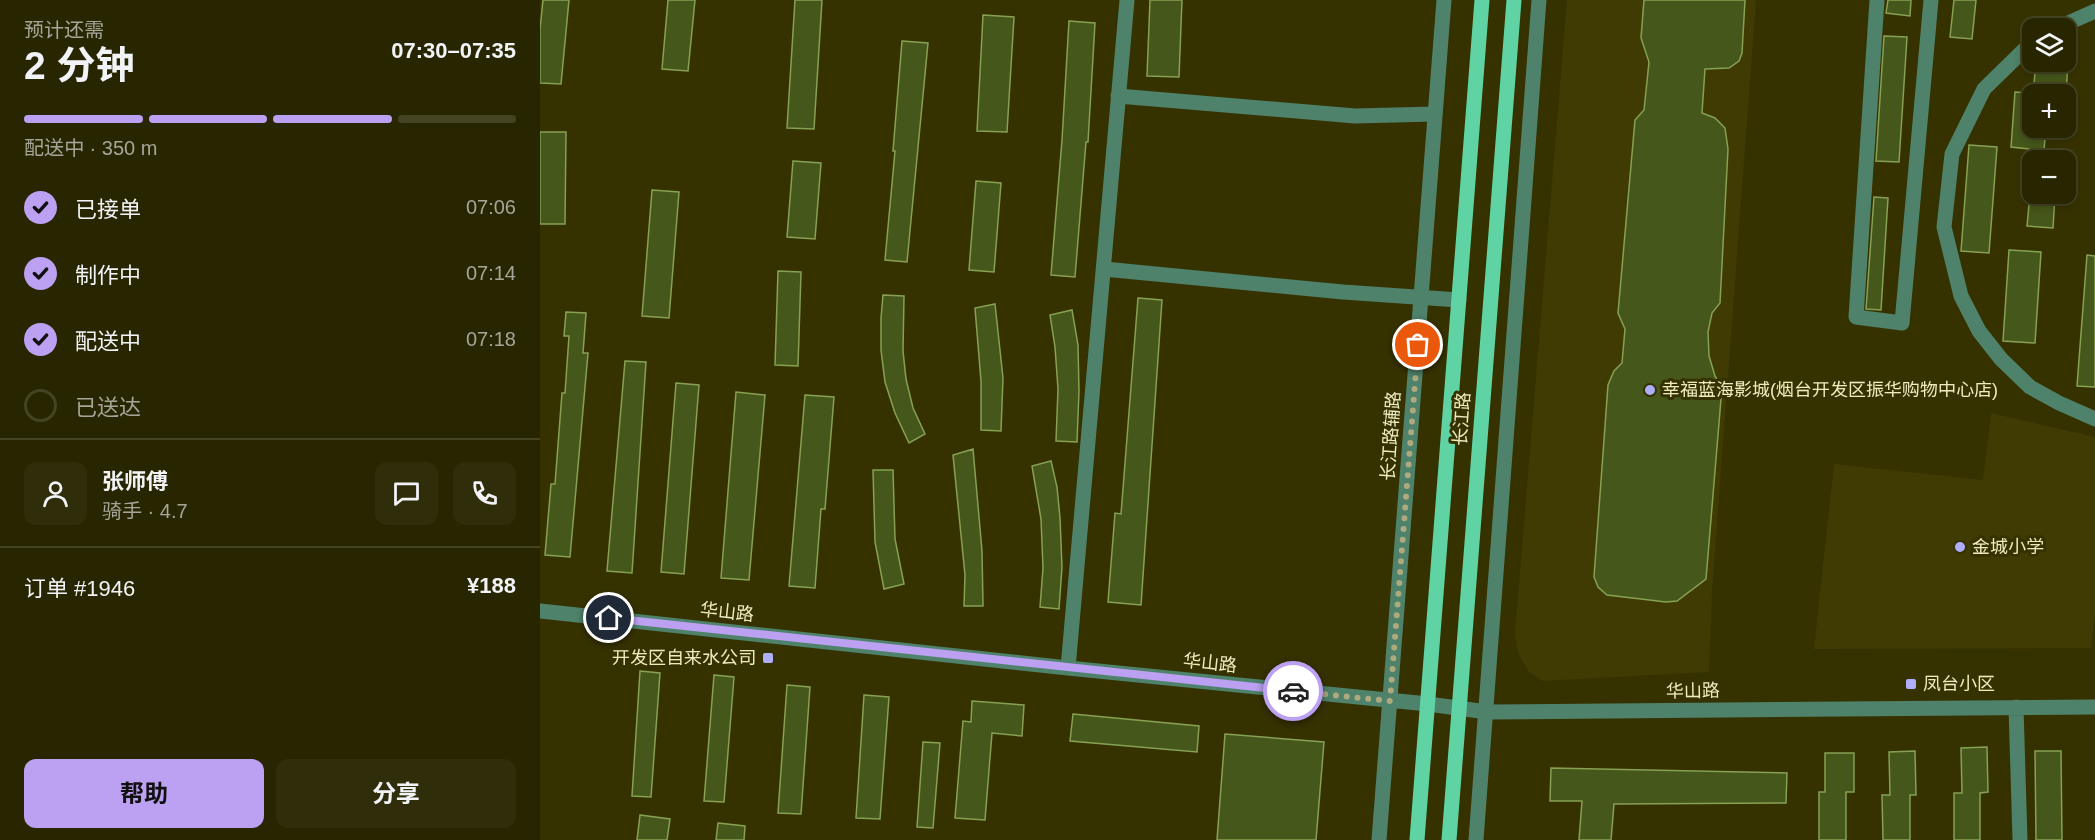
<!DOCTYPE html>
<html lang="zh">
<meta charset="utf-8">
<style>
:root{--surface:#282600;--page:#302e0a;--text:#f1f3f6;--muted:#a5a599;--line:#444322;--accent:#bca0f2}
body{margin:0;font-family:Arial,"Noto Sans SC",sans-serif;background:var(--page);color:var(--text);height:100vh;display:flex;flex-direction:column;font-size:22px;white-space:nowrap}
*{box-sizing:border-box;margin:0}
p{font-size:20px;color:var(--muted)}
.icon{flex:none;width:33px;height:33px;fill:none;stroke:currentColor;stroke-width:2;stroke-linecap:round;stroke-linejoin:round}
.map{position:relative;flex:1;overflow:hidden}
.details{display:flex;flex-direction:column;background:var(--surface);width:540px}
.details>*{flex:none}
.controls{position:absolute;left:1482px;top:18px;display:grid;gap:12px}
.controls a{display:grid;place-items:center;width:54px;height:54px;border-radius:12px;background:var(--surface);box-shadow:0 3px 9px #0003,0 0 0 2px var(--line);font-size:30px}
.pin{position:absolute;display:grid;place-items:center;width:51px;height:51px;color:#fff;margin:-26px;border:3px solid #fff;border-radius:50%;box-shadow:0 2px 6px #0007}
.courier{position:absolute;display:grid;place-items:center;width:60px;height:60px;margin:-30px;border:4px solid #bca0f2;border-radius:50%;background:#fff;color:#222;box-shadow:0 2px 8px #0007}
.headline em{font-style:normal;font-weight:700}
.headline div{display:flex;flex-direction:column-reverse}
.headline{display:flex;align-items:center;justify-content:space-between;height:102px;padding:0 24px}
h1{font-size:39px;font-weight:700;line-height:45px}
.bar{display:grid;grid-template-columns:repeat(4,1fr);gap:9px 6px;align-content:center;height:72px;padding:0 24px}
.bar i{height:8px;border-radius:4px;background:var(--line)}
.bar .current{background:var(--accent)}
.bar p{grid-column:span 4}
.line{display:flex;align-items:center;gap:15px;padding:0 24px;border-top:2px solid var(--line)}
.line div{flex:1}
.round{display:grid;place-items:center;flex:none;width:63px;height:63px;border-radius:12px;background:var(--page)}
ol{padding:0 24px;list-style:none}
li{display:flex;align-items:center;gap:18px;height:66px}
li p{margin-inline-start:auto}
li .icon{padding:6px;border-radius:50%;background:var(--accent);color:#111;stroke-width:4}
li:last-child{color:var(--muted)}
li i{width:33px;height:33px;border:3px solid var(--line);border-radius:50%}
.cta{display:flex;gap:12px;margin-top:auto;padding:12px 24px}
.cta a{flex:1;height:69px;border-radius:12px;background:var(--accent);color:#111;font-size:24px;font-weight:700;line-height:69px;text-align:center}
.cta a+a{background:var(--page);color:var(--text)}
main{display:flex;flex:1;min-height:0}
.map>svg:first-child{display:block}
</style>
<main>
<section class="details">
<div class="headline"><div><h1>2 分钟</h1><p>预计还需</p></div><em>07:30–07:35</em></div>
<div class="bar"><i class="current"></i><i class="current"></i><i class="current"></i><i></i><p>配送中 · 350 m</p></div>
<ol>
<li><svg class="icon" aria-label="check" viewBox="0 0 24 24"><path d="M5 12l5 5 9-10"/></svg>已接单<p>07:06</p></li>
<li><svg class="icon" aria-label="check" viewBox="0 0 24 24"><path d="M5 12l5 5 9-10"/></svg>制作中<p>07:14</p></li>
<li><svg class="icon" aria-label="check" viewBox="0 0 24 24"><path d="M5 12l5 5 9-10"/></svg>配送中<p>07:18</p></li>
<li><i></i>已送达</li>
</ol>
<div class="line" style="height:108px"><a class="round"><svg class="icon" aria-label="person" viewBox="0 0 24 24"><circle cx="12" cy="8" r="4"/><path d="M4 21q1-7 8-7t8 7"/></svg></a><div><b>张师傅</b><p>骑手 · 4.7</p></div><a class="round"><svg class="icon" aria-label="chat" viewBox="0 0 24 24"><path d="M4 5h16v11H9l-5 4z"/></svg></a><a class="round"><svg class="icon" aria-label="phone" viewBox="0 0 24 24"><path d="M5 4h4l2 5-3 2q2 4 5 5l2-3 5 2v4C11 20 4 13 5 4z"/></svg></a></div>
<div class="line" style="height:78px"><div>订单 #1946</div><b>¥188</b></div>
<div class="cta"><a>帮助</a><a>分享</a></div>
</section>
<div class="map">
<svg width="1555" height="840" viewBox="0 0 1555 840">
<rect width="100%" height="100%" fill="#363200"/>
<path fill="#403b02" d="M1027 0H1216L1172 591 1169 672 1003 681 989 672 978 653 975 633Z
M1451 413 1555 437V613L1551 648 1274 649 1294 464 1443 480Z"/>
<path fill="#45571a" stroke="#87a152" stroke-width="1.5" d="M3 0H29L21 84 0 83V29Z
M128 0H155L148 71 122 69Z
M255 0H282L274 129 247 128Z
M610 0H642L639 77 607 76Z
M1104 0H1205L1202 53 1199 61 1189 68 1165 69 1162 113 1175 118 1185 128 1188 149 1180 303 1172 313 1168 332 1169 356 1175 376 1182 387 1166 579 1137 601 1126 602 1067 595 1058 587 1054 577 1068 385 1074 371 1082 363 1085 329 1078 313 1095 120 1104 110 1109 62 1101 38Z
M1348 0H1371L1370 16 1346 13Z
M1414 0H1436L1432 39 1410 37Z
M443 15 474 17 467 132 437 131Z
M529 21 555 23 548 142H546L535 277 511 275 522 140Z
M1344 36 1367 37 1359 162 1336 161Z
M362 41 388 43 367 262 345 260 355 151H353Z
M1496 62H1528L1526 94H1493Z
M1475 92 1492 93V128H1506L1503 160H1488L1489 149 1471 147Z
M0 132H26L25 224H0Z
M1429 145 1457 147 1449 253 1421 251Z
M253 161 281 163 275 239 247 237Z
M436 181 461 183 454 272 429 270Z
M112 190 139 192 129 318 102 316Z
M1490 194 1515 196 1513 228 1487 226Z
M1334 197 1348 198 1341 310 1326 309Z
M1469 250 1501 252 1495 343 1463 341Z
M1547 255 1555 256V387L1537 386Z
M238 271 261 272 258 366 235 365Z
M343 295 364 296 363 351 366 379 373 408 385 434 369 443 355 413 345 382 341 350V318Z
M598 298 622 300 601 605 568 602 575 513 581 514Z
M455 304 463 378 461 431 441 430V381L435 308Z
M532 310 538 345 539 391 537 442 516 441 518 389 515 347 510 315Z
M26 312 46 313 43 353H48L30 557 5 555 11 484H15L22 393H25L29 336H24Z
M85 361 106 362 92 573 67 571Z
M136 383 159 385 144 574 121 572Z
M196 392 225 395 209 580 181 578Z
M265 395 294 397 285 509H281L275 588 249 586Z
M433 449 442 551 443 606H424L425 575 413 455Z
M511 461 517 487 520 518 522 567 519 609 500 607 503 568 501 519 492 466Z
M333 470H353L355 539 364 584 344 589 335 542Z
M100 671 120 673 111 797 92 796Z
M174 675 194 677 184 802 164 801Z
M247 685 270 687 261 814 238 813Z
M324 695 349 697 340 819 316 818Z
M432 701 484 705 482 736 452 733 445 820 415 818 423 721 431 722Z
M533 714 659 726 657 752 530 741Z
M685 734 784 742 776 840H677Z
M383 742 400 743 393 828 377 827Z
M1447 747 1448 792 1440 793V840H1414V793H1422L1421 748Z
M1375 751 1376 795H1370V840H1343L1342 795H1350L1349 752Z
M1495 751H1521L1522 840H1496Z
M1285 753H1314V792H1306V840H1279V792H1285Z
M1011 768 1247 773 1246 803 1074 804 1071 840H1039L1042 801H1010Z
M100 815 130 819 127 840H97Z
M178 823 205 826 204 840H176Z"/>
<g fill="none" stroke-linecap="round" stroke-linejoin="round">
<path stroke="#4e826b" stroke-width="15" d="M1337 0 1316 317 1362 323 1391 0
M1517 28 1555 11
M1492 42 1444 89 1412 154 1404 227 1421 296 1439 331 1461 359 1490 387 1519 403 1555 419
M578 96 815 116 895 114
M564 269 803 292 919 300
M0 611 528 668 888 704 947 712 1555 707
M528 668 587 0
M1476 707 1480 840
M839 840 904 0
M936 840 999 0"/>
<path stroke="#60d3a4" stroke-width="15" d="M877 840 942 0
M909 840 974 0"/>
</g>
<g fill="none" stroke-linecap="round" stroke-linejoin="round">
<path stroke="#aeaa7d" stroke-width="6" stroke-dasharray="0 10.8" d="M753 691 850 701 878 345"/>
<path stroke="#bca0f2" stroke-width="8" d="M69 618 753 691"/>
</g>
<g fill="#afaefa" stroke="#363200" stroke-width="2">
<circle cx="1110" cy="390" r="6"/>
<circle cx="1420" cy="547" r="6"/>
<rect x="222" y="652" width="12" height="12" rx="3"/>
<rect x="1365" y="678" width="12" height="12" rx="3"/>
</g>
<g text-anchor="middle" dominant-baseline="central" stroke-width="6" stroke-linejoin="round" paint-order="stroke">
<g font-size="18" fill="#eeebc1" stroke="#363200" text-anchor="start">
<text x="1122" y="390">幸福蓝海影城(烟台开发区振华购物中心店)</text>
<text x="1432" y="547">金城小学</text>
<text x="216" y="658" text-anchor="end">开发区自来水公司</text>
<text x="1383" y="684">凤台小区</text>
</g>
<g font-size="18" fill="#eeebc1" stroke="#363200">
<text transform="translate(922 419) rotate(-86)">长江路</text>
<text transform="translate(851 436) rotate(-86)">长江路辅路</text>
<text transform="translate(187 612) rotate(6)">华山路</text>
<text transform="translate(670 663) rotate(6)">华山路</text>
<text transform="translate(1153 691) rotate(-1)">华山路</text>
</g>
</g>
</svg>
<div class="controls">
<a><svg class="icon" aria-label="layers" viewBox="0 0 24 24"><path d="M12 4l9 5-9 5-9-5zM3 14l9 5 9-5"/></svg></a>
<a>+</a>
<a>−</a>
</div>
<div class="pin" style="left:878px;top:345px;background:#ea580c"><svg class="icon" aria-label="bag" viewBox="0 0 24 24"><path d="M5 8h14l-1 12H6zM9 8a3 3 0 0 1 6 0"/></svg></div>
<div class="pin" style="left:69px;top:618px;background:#1f2937"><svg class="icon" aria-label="home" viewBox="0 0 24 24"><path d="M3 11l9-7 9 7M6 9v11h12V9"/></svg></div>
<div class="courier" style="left:753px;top:691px"><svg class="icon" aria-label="car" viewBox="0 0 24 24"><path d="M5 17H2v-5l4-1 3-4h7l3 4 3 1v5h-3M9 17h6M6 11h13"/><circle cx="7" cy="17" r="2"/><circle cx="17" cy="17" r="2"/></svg></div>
</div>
</main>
